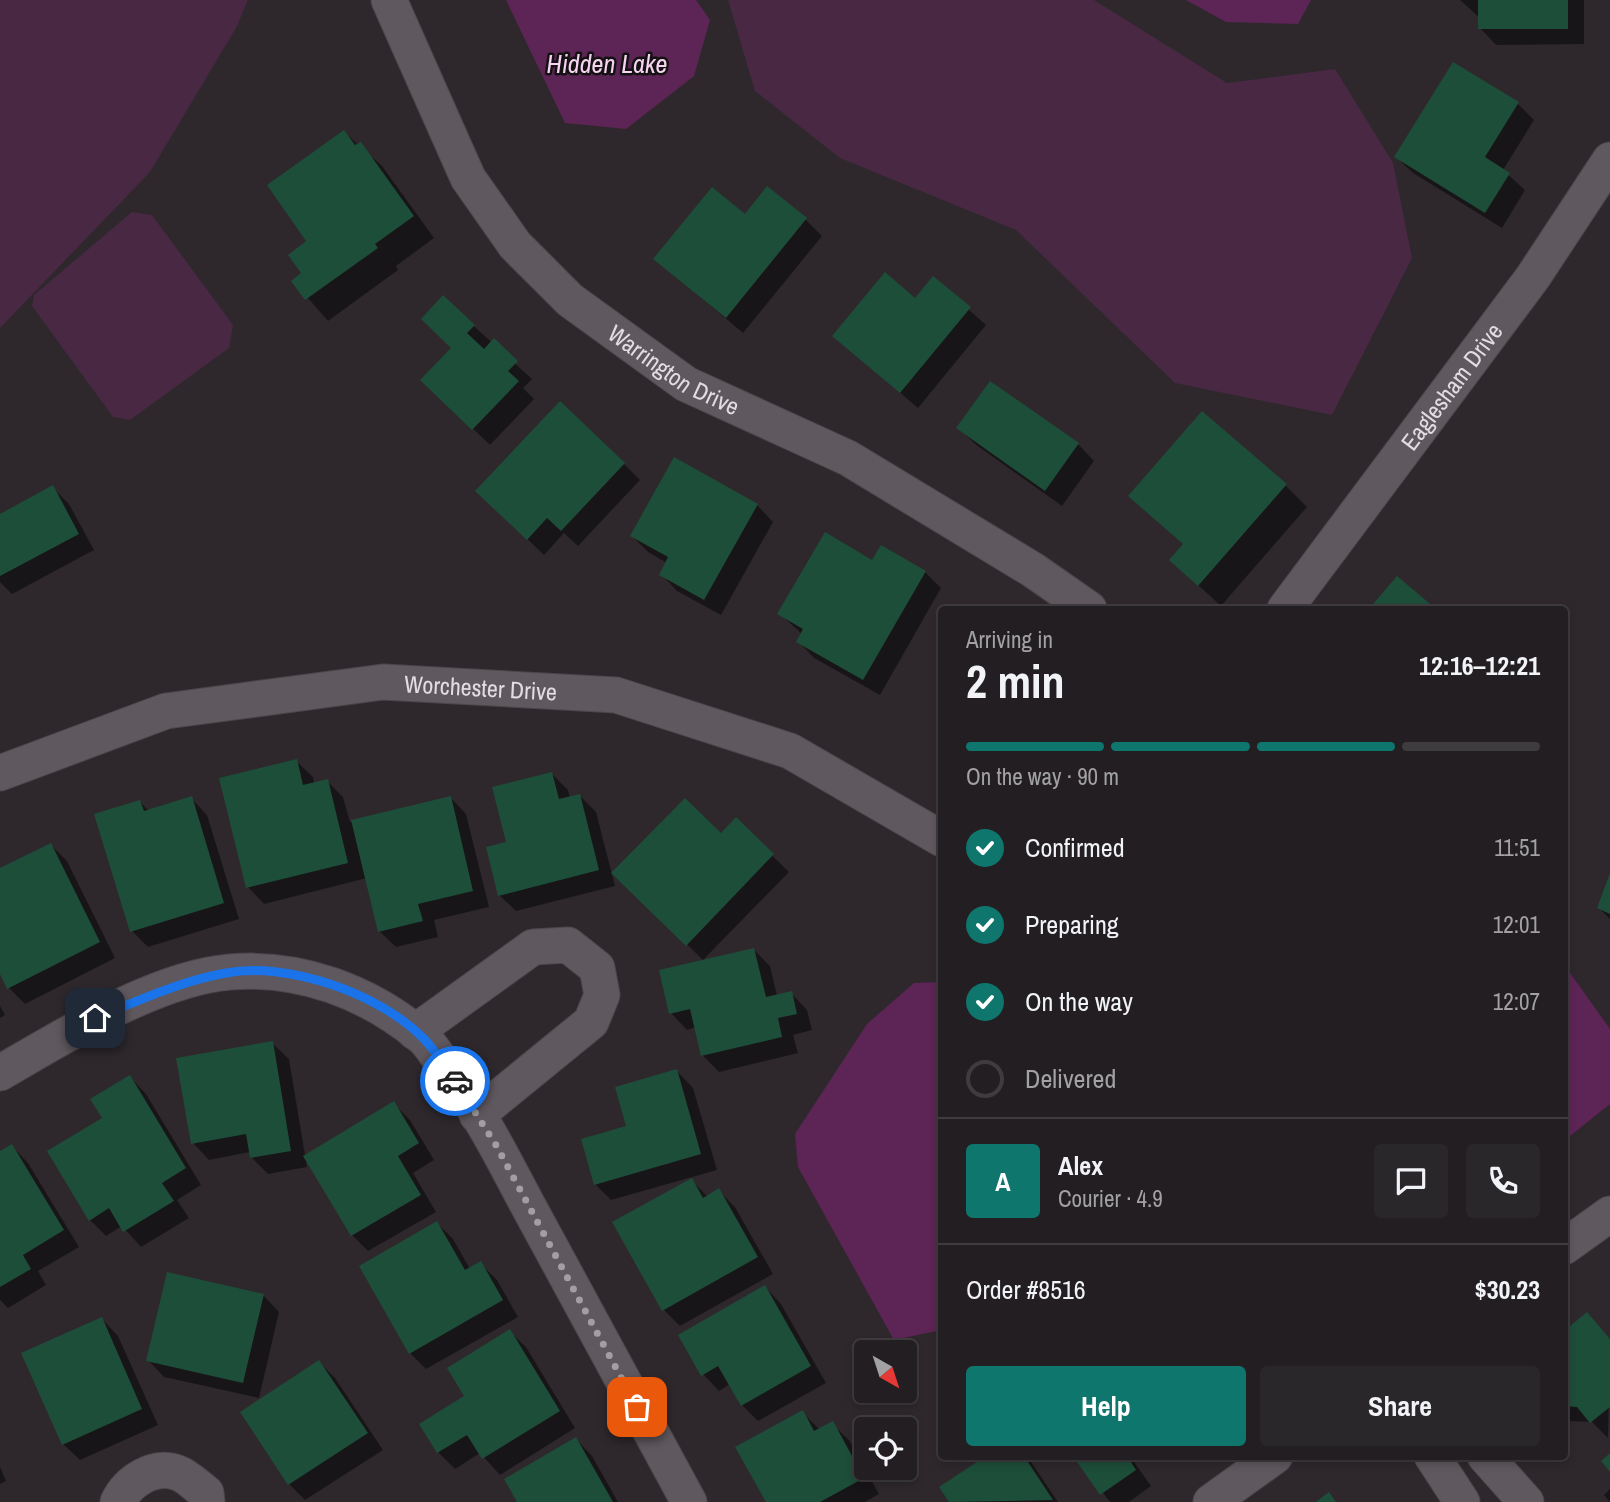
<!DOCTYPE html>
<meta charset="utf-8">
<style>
:root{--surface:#221e22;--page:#2a272a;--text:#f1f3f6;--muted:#a2a2a5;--line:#3f3c40;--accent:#0f766e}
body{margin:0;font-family:"Archivo Narrow",sans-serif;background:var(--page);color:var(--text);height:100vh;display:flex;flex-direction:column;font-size:26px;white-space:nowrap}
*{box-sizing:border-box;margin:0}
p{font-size:23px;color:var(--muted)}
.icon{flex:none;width:38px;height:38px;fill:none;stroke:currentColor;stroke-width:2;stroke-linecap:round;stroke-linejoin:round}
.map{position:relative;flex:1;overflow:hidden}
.sheet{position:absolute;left:938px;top:606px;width:630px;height:854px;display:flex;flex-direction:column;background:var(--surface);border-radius:7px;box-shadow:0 4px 10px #0003,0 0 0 2px var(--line)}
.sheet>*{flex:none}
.needle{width:46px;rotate:141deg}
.buttons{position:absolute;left:854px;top:1340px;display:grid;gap:14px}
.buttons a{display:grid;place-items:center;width:63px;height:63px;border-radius:7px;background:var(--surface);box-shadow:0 4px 10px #0003,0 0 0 2px var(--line);font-size:35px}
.pin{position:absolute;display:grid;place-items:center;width:60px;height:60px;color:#fff;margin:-30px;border-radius:14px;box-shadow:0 4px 10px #0006}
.courier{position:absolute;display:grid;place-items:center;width:70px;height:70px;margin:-35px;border:5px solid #1a73e8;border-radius:50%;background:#fff;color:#222;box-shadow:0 2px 9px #0007}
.summary em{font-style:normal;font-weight:800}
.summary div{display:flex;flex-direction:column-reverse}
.summary{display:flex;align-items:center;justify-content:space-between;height:119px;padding:0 28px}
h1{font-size:46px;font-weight:800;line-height:52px}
.bar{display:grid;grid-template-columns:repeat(4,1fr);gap:10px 7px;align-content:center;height:84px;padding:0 28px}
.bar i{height:9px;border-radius:5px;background:var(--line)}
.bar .on{background:var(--accent)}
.bar p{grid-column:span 4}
.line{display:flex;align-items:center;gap:18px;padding:0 28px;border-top:2px solid var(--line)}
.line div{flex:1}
.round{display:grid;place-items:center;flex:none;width:74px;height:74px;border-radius:7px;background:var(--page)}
ol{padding:0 28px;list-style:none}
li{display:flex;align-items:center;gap:21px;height:77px}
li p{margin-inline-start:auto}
li .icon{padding:7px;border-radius:50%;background:var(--accent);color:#fff;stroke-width:4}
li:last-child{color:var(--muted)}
li i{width:38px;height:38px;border:4px solid var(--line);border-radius:50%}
.button{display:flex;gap:14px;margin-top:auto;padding:14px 28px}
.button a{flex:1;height:80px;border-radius:7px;background:var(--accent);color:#fff;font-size:28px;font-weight:800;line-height:80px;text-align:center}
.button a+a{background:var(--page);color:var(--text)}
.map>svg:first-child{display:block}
</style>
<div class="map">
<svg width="1610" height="1502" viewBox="0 0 1610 1502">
<rect width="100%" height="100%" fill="#2e282d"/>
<path fill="#482843" d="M0 0H248L236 28 150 172 0 328Z
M728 0H1094L1227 83 1335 69 1393 163 1412 258 1332 415 1175 383 1016 230 840 158 755 91Z
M132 212 152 215 233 325 229 348 130 420 113 417 32 306 34 295Z"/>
<path fill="#5d2456" d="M506 0H696L710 20 694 76 626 129 565 123Z
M1186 0H1311L1298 24 1226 22Z
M1565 966 1610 1029V1104L1565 1140Z
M941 982V1330L894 1340 798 1167 795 1134 867 1024 914 983Z"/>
<path fill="#0007" d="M1460 0H1584V44L1496 45 1480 28V18Z
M1518 104 1534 120 1503 170 1525 190 1502 228 1413 173 1396 157Z
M344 132 382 166 434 238 396 266 398 270 328 321 293 281 304 274Z
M745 216 806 220 822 236 743 333 655 259Z
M933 278 986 325 918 408 834 336 915 300Z
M443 298 532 379 523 388 534 399 490 445 439 396 453 348Z
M959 428 1078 444 1094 461 1062 506 975 444Z
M624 464 640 480 578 546 564 533 544 555 494 507Z
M1285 485 1307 507 1221 606 1171 560 1184 545 1130 496Z
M52 487 69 504 94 550 12 594 0 582V516Z
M757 505 773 522 721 615 677 591 661 574 667 563 648 552 632 536Z
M873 562 925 572 941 588 880 695 814 658 798 641 802 634 780 614Z
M296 761 313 777 314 784 327 781 343 797 350 822 450 797 466 814 489 907 434 920 438 937 396 947 379 931 367 878 264 904 248 887Z
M552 774 568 790 570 798 580 796 596 812 615 886 516 911 499 895 508 843Z
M191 798 207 815 239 919 148 947 132 931 140 802 150 812Z
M736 820 789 872 703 960 614 873 721 836Z
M51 845 67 861 115 958 25 1004 9 988 0 970V870Z
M1610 878V919L1599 908Z
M754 950 770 966 777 996 791 993 807 1010 812 1030 793 1035 798 1053 719 1072 702 1055 696 1027 687 1030 671 1013Z
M0 1006 5 1015 0 1018Z
M272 1043 289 1059 307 1167 268 1174 251 1157 250 1152 209 1160 193 1143Z
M677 1071 693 1088 717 1170 611 1200 595 1184Z
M130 1077 146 1094 201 1185 177 1200 189 1218 141 1247 122 1226 106 1236 90 1220 104 1118Z
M394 1104 410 1120 434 1160 413 1173 436 1212 368 1251 352 1235Z
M12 1146 28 1163 79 1247 38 1271 46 1285 8 1308 0 1300V1154Z
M691 1180 708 1197 719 1191 735 1207 773 1274 680 1326 664 1310Z
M437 1223 453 1239 470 1269 480 1263 497 1280 518 1317 426 1369 410 1353Z
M765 1287 781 1304 826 1383 758 1421 742 1405 730 1384 719 1391 703 1374Z
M263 1295 279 1312 259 1398 164 1377 148 1360Z
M1587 1314 1610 1339 1608 1438 1592 1422 1569 1421 1564 1425V1333Z
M102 1319 118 1336 158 1425 80 1460 63 1444Z
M509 1331 526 1347 575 1428 500 1475 480 1453 455 1469 438 1452 421 1425 467 1397Z
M319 1362 335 1378 383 1450 305 1500 289 1484Z
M802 1412 820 1430 832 1424 849 1440 879 1494 865 1502H768Z
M576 1439 592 1456 618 1502H519Z
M989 1456H1027L1058 1502H951L941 1488Z
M1075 1456H1130L1151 1486 1129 1502H1110Z
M0 1467 6 1481 0 1484Z
M1610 1489V1502L1604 1495Z"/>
<path fill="#1d4e39" d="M1478 0H1568V29H1478Z
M1453 62 1519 102 1485 157 1510 173 1485 213 1394 157Z
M344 130 355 145 361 142 414 216 375 244 378 248 305 300 291 281 301 273 288 255 306 241 267 185Z
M767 186 807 218 726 318 653 259 712 187 745 214Z
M885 272 915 298 933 276 971 307 900 393 832 336Z
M443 295 475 325 467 333 484 349 494 338 518 361 508 371 519 381 472 430 420 380 451 348 421 319Z
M990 381 1079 443 1045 491 956 428Z
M560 401 625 463 561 531 547 518 527 540 475 491Z
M1202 411 1287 484 1198 586 1169 560 1183 544 1128 496Z
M674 457 758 504 704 600 659 575 668 557 630 536Z
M53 485 79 534 0 576V514Z
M825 532 872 560 881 545 926 571 863 680 796 642 803 629 777 614Z
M1397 576 1436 609H1369Z
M297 759 303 785 328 779 348 863 246 888 219 778Z
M552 772 559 799 580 794 599 870 498 896 486 847 506 842 492 787Z
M192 796 224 903 130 932 94 814 140 800 144 811Z
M451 796 473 891 418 904 423 921 378 932 351 820Z
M685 798 721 833 736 817 774 854 686 946 611 873Z
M51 843 100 942 7 989 0 974V868Z
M1610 873V914L1597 908Z
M754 948 766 997 792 991 797 1014 778 1018 782 1037 701 1056 690 1009 669 1014 659 970Z
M273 1041 291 1151 250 1158 246 1134 191 1144 176 1058Z
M677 1069 701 1154 594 1185 581 1139 626 1126 615 1087Z
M130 1075 186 1168 162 1183 174 1201 123 1232 109 1208 89 1221 47 1151 102 1118 90 1099Z
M394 1101 419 1143 398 1156 421 1195 351 1236 303 1156Z
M12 1144 64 1230 23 1255 31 1269 0 1287V1151Z
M692 1178 703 1198 719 1188 758 1257 662 1311 612 1222Z
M437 1221 465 1270 481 1261 503 1300 409 1354 359 1266Z
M167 1272 264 1294 243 1383 146 1361Z
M765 1285 811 1366 741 1406 718 1366 701 1376 678 1335Z
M1587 1312 1610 1339V1407L1590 1423 1577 1407 1564 1406V1331Z
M102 1317 142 1409 62 1445 21 1353Z
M510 1329 560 1411 482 1459 467 1435 437 1453 419 1424 464 1396 447 1368Z
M319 1360 368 1433 288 1485 240 1412Z
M803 1410 814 1431 833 1421 864 1478 820 1502H766L735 1447Z
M576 1437 613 1502H517L504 1479Z
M1610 1453V1472L1601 1461Z
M986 1456H1024L1053 1500 949 1502 939 1487Z
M1073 1456H1127L1136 1470 1100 1495Z
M1329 1492 1336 1502H1316Z"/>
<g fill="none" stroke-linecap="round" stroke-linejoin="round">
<g stroke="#4c464b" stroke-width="37">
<g id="minor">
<path id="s1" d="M389 0 468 178 515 245 570 300 686 384 848 458 1033 570 1089 609"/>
<path id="s2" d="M1285 609 1533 277 1610 160"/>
<path id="s3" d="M0 773 166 711 383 682 616 695 790 751 942 839"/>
<path d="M415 1032 533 947 568 945 597 968 602 995 591 1022 477 1115"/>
<path d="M0 1073C64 1036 156 978 230 972 300 966 368 992 421 1036 430 1043 436 1055 444 1064 476 1106 501 1154 525 1200 580 1301 634 1401 689 1502"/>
<path d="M1564 1247 1610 1214"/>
<path d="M1432 1456 1462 1502"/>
<path d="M1485 1456 1526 1502"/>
<path d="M118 1502C128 1481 154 1464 178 1473 187 1476 198 1487 206 1493L207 1502"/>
<path d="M1211 1502 1275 1456"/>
</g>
</g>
<use href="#minor" stroke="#5f585e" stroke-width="35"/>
</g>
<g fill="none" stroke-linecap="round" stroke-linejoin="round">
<path stroke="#a29ea1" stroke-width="7" stroke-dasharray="0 12.6" d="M455 1081 496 1145 637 1407"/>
<path stroke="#1a73e8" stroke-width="9" d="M95 1018C138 1001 180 981 226 973 288 961 380 994 423 1038 435 1050 446 1067 455 1081"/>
</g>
<g text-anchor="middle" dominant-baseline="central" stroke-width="5" stroke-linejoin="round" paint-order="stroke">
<g font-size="24" fill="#e1dde0" stroke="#151214">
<text stroke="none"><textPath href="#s1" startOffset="480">Warrington Drive</textPath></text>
<text stroke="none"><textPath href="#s2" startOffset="278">Eaglesham Drive</textPath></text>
<text stroke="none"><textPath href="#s3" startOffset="494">Worchester Drive</textPath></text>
</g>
<g font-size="26" font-style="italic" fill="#f7d4f1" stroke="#151214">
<text x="607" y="63">Hidden Lake</text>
</g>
</g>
</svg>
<div class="buttons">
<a><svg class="needle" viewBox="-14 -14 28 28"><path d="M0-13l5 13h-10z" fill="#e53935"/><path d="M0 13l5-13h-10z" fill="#a2a2a5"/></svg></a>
<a><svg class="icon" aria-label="locate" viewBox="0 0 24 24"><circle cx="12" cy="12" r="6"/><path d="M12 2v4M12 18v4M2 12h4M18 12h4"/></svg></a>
</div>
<div class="pin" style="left:637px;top:1407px;background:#ea580c"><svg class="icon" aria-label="bag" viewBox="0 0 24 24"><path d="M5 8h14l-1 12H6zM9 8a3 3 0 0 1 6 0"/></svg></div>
<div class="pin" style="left:95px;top:1018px;background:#1f2937"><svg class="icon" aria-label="home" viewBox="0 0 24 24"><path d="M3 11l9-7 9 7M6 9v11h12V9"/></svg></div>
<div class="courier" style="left:455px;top:1081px"><svg class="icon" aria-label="car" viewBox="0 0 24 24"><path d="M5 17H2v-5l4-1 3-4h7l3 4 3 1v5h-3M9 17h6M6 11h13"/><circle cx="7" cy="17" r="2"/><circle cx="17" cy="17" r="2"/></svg></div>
<section class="sheet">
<div class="summary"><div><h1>2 min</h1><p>Arriving in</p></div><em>12:16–12:21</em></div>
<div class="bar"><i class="on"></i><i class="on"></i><i class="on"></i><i></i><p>On the way · 90 m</p></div>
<ol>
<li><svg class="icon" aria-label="check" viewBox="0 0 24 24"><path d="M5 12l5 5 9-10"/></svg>Confirmed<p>11:51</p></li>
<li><svg class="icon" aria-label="check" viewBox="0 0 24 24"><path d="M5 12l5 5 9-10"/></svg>Preparing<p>12:01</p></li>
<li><svg class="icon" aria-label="check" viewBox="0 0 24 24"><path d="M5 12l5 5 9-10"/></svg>On the way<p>12:07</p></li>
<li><i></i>Delivered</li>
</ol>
<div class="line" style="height:126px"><b class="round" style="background:var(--accent);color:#fff">A</b><div><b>Alex</b><p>Courier · 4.9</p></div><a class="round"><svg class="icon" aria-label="chat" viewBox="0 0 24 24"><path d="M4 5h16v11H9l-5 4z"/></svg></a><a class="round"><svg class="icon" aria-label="phone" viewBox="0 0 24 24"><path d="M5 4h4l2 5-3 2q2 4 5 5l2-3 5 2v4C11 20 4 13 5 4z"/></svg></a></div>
<div class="line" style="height:91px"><div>Order #8516</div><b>$30.23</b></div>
<div class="button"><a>Help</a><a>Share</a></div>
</section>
</div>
